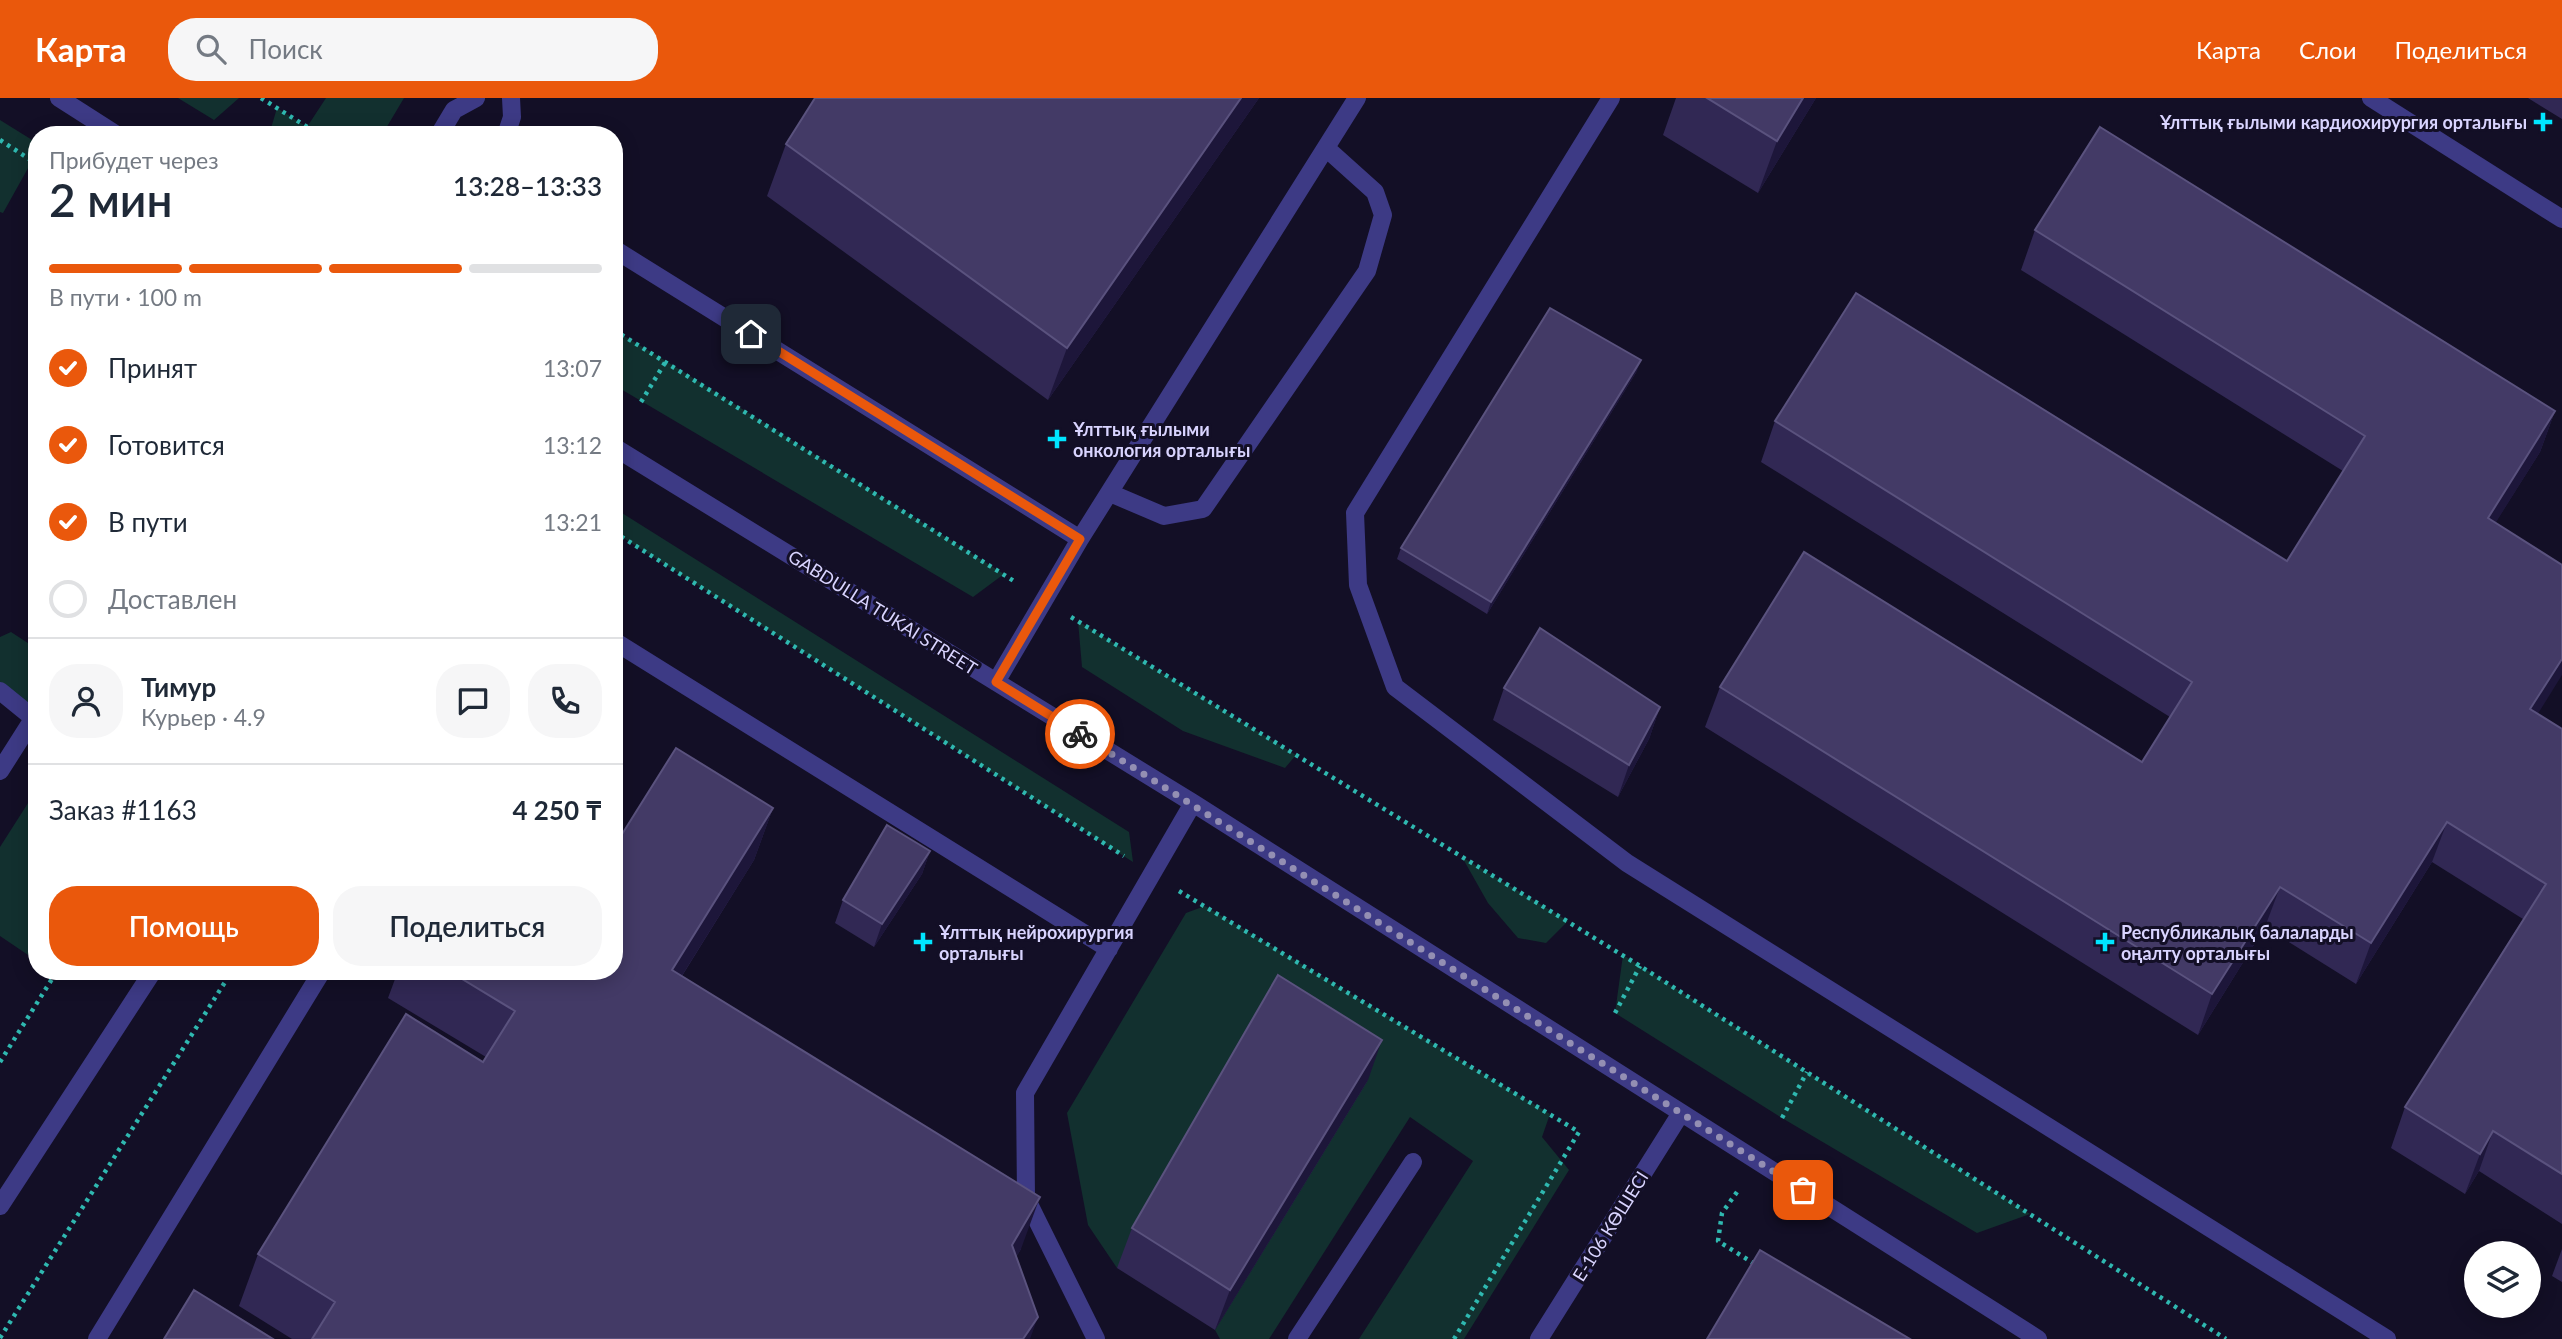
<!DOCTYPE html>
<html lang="ru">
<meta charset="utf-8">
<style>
:root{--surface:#fff;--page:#f6f6f7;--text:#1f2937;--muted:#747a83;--line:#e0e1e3;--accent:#ea580c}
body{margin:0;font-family:Lato,sans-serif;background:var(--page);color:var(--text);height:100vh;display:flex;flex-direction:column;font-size:26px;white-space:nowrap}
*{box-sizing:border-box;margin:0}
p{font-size:23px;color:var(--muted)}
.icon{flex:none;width:38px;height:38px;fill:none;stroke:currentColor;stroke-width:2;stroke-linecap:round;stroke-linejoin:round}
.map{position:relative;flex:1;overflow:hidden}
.side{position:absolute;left:28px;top:28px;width:595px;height:854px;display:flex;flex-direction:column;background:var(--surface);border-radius:28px;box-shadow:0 4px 18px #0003}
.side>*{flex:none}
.fabs{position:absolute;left:2464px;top:1143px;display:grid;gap:14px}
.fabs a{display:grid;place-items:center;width:77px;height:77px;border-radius:50%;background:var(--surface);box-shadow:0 4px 18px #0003;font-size:35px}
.pin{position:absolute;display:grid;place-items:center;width:60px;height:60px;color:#fff;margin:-30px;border-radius:14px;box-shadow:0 4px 10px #0006}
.courier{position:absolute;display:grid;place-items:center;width:70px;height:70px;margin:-35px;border:5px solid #ea580c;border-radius:50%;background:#fff;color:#222;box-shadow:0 2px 9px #0007}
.overview em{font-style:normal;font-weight:600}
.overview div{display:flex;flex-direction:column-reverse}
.overview{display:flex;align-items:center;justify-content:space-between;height:119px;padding:0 21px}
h1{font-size:46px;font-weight:600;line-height:52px}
.bar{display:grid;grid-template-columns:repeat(4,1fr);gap:10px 7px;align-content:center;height:84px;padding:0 21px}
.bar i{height:9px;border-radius:5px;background:var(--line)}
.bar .active{background:var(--accent)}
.bar p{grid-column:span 4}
.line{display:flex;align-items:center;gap:18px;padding:0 21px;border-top:2px solid var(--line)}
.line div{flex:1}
.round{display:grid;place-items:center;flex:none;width:74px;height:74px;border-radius:28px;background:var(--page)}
ol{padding:0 21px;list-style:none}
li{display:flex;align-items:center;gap:21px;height:77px}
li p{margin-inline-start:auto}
li .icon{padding:7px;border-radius:50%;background:var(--accent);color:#fff;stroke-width:4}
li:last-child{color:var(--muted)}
li i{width:38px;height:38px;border:4px solid var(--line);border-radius:50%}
.action{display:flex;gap:14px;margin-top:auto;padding:14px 21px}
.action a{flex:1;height:80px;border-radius:28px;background:var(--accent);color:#fff;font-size:28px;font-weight:600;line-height:80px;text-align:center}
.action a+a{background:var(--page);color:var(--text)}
header{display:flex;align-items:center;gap:42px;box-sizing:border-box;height:98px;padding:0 35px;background:var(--accent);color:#fff}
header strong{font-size:33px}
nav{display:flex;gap:38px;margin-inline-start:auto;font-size:24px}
.search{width:490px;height:63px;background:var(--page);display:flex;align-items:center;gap:18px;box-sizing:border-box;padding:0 24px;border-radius:28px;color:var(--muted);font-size:26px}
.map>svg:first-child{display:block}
</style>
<header>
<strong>Карта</strong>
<div class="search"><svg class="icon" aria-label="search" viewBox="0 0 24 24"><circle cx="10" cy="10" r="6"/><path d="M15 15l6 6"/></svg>Поиск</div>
<nav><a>Карта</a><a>Слои</a><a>Поделиться</a></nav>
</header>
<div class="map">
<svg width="2562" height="1241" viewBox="0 0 2562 1241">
<rect width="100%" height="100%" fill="#130f26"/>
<path fill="#12302f" d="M178 0H239L214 22Z
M326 0H404L382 37H269L277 10 307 29Z
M0 22 37 45 32 63 3 115 0 114Z
M614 232 666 263 1004 476 973 499 614 287Z
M614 410 1129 734 1133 764 614 434Z
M1078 523 1296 657 1285 670 1183 633 1082 569Z
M11 534 37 551V623L0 594V539Z
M37 691V863L0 838V749Z
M1462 759 1568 823 1546 845 1518 840 1488 805Z
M1205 808 1550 1016 1542 1039 1569 1072 1464 1241H1359L1473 1063 1410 1019 1269 1241H1220L1215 1232 1367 982 1263 917 1117 1170 1088 1127 1067 1015 1186 815Z
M1623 857 2030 1116 1977 1135 1782 1020 1615 915Z"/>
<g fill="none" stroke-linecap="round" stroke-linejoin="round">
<path stroke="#2fb8b0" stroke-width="4.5" stroke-dasharray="3.5 5" stroke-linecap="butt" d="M261 0 320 37
M0 42 37 66
M614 232 1017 485
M641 304 666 263
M614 434 1124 758
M1071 519 1640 868 2226 1241
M1179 793 1579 1034 1454 1241
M1615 915 1640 868
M0 964 57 873
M1782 1020 1807 974
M1737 1094 1722 1115 1718 1143 1758 1168
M0 1240 232 873"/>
<path stroke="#3d3a85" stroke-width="18" d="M59 0 117 37
M1611 0 1355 415 1358 487 1395 589 1627 765 2387 1241
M2371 0 2562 121
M439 37 454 12 476 0
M506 37 512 19 511 0
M614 151 1080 441
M614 349 1193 705 2038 1241
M1110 395 1164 418 1203 411 1367 173 1383 117 1375 94 1326 50
M614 543 1109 851
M996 584 1080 441 1357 0
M0 593 37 623
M0 673 33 621
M0 1108 153 873
M97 1241 322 873
M1096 1241 1026 1100 1025 995 1193 705
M1297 1241 1413 1064
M1539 1241 1681 1015"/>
</g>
<path fill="#312854" d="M1259 0 1048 302 767 98 786 46Z
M1676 0H1816L1758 95 1663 37Z
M2528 0H2562V21Z
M2035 132 2555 313 2540 354 2495 425 2538 616 2562 631V1126L2479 1073 2465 1096 2391 1050 2405 1009 2523 821 2432 764 2356 886 2265 829 2198 937 1705 629 1720 589 2142 664 2170 619 1761 364 1775 323 2287 463 2343 373 2021 172Z
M1637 273 1487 516 1397 461 1401 450Z
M1504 590 1660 609 1649 641 1618 699 1493 622Z
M773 710 754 762 682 878 1021 1151 1016 1159 1030 1241H292L239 1208 258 1156 483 964 486 959 388 900 398 873H614Z
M930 753 922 776 874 849 835 825 843 802Z
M1368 982 1215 1232 1117 1170 1132 1130Z
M2562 1151V1184L2552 1178Z"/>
<path fill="#1d163a" d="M1241 0H1259L1048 302 1067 250Z
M1803 0H1816L1758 95 1777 43Z
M1641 262 1637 273 1487 516 1491 504Z
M2555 313 2540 354 2473 461 2488 420Z
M2562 561V577L2516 651 2530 611Z
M1660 609 1649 641 1618 699 1629 667Z
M773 710 754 762 653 924 672 872Z
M2447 724 2432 764 2356 886 2371 845Z
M930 753 922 776 874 849 882 826Z
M2280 789 2265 829 2198 937 2212 896Z
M1382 942 1368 982 1215 1232 1230 1192Z
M2493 1033 2479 1073 2465 1096 2480 1056Z
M1040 1099 1021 1151 993 1199 1012 1147Z
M1038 1219 1030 1241H1023Z"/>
<path fill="#433a66" stroke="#5a527e" stroke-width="2" d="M815 0H1241L1067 250 786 46Z
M1707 0H1803L1777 43Z
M2100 29 2555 313 2488 420 2562 467V561L2530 611 2562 631V1076L2493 1033 2480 1056 2405 1009 2546 786 2447 724 2371 845 2280 789 2212 896 1720 589 1804 454 2142 664 2192 584 1775 323 1856 195 2287 463 2365 338 2035 132Z
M1550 210 1641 262 1491 504 1401 450Z
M1540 530 1660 609 1629 667 1504 590Z
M676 650 773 710 672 872 1040 1099 1012 1147 1038 1219 1023 1241H312L335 1204 258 1156 406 916 483 964 515 913 449 873H614V749Z
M887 727 930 753 882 826 843 802Z
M1278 877 1382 942 1230 1192 1132 1130Z
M1760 1152 1910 1241H1707Z
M194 1192 273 1241H164Z"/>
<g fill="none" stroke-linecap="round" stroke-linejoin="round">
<path stroke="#948fb3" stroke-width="7" stroke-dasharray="0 12.6" d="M1080 636 1803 1092"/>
<path stroke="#ea580c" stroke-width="9" d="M751 236 1080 441 996 584 1080 636"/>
</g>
<g fill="#00e5ff" stroke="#130f26" stroke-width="2.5">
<path d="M2539.5 13.5h7v7h7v7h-7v7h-7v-7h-7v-7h7z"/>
<path d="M1053.5 330.5h7v7h7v7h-7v7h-7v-7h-7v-7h7z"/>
<path d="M919.5 833.5h7v7h7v7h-7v7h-7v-7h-7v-7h7z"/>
<path d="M2101.5 833.5h7v7h7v7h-7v7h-7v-7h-7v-7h7z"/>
</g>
<g text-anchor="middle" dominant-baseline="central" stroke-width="6" stroke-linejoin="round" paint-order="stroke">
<g font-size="18" font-weight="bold" fill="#d9d4ff" stroke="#130f26" text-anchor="start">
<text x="2527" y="24" text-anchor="end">Ұлттық ғылыми кардиохирургия орталығы</text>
<text x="1073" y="331">Ұлттық ғылыми<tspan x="1073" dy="21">онкология орталығы</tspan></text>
<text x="939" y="834">Ұлттық нейрохирургия<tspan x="939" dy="21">орталығы</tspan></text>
<text x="2121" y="834">Республикалық балаларды<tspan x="2121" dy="21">оңалту орталығы</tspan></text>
</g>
<g font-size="18" fill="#d9d4ff" stroke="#130f26">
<text transform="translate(883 514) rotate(32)">GABDULLA TUKAI STREET</text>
<text transform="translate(1610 1128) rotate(-58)">Е-106 КӨШЕСІ</text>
</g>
</g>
</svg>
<div class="fabs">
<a><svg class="icon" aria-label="layers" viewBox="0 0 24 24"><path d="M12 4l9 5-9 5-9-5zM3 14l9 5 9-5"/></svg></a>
</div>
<div class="pin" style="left:1803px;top:1092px;background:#ea580c"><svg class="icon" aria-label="bag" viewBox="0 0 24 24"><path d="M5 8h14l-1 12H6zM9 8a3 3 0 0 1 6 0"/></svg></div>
<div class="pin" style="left:751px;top:236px;background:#1f2937"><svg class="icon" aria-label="home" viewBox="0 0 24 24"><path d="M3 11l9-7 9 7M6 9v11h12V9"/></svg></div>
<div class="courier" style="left:1080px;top:636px"><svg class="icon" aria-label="bike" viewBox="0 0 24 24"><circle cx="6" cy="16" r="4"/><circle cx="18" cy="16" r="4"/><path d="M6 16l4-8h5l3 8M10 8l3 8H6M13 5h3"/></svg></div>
<section class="side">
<div class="overview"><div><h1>2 мин</h1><p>Прибудет через</p></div><em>13:28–13:33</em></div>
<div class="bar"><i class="active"></i><i class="active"></i><i class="active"></i><i></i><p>В пути · 100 m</p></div>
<ol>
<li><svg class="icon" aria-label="check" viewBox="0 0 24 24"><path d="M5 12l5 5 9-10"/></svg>Принят<p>13:07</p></li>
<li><svg class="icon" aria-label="check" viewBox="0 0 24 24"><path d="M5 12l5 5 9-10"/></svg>Готовится<p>13:12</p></li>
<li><svg class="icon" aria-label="check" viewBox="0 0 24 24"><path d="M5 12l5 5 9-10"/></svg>В пути<p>13:21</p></li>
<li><i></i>Доставлен</li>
</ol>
<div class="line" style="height:126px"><a class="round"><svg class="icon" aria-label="person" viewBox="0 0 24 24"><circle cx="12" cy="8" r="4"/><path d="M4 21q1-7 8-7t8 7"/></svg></a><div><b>Тимур</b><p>Курьер · 4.9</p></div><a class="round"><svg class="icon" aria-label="chat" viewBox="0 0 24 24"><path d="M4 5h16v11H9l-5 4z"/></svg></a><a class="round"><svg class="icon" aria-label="phone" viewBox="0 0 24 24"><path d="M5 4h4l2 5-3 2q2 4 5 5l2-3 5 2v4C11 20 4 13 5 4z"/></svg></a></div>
<div class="line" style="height:91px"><div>Заказ #1163</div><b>4 250 ₸</b></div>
<div class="action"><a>Помощь</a><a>Поделиться</a></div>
</section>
</div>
